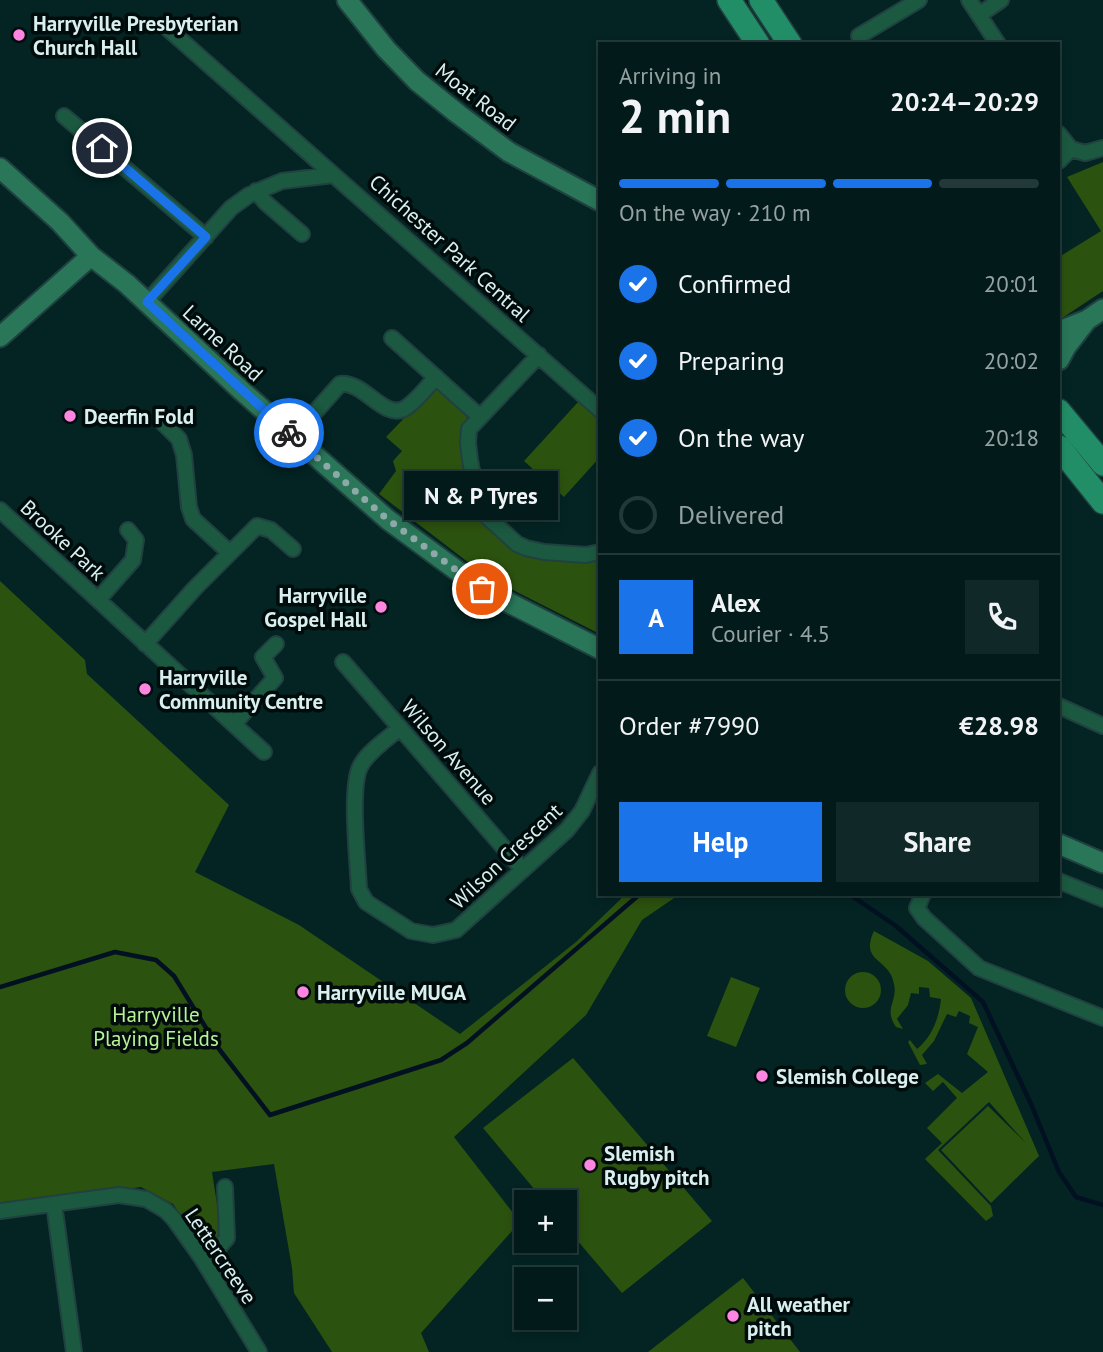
<!DOCTYPE html>
<meta charset="utf-8">
<style>
:root{--surface:#021b1a;--page:#102827;--text:#f1f3f6;--muted:#96a1a2;--line:#233939;--accent:#1a73e8}
body{margin:0;font-family:"PT Sans",sans-serif;background:var(--page);color:var(--text);height:100vh;display:flex;flex-direction:column;font-size:26px;white-space:nowrap}
*{box-sizing:border-box;margin:0}
p{font-size:23px;color:var(--muted)}
.icon{flex:none;width:38px;height:38px;fill:none;stroke:currentColor;stroke-width:2;stroke-linecap:round;stroke-linejoin:round}
.map{position:relative;flex:1;overflow:hidden}
.details{position:absolute;left:598px;top:42px;width:462px;height:854px;display:flex;flex-direction:column;background:var(--surface);border-radius:0px;box-shadow:0 4px 10px #0003,0 0 0 2px var(--line)}
.details>*{flex:none}
.fabs{position:absolute;left:514px;top:1190px;display:grid;gap:14px}
.fabs a{display:grid;place-items:center;width:63px;height:63px;border-radius:0px;background:var(--surface);box-shadow:0 4px 10px #0003,0 0 0 2px var(--line);font-size:35px}
.pin{position:absolute;display:grid;place-items:center;width:60px;height:60px;color:#fff;margin:-30px;border:4px solid #fff;border-radius:50%;box-shadow:0 2px 7px #0007}
.courier{position:absolute;display:grid;place-items:center;width:70px;height:70px;margin:-35px;border:5px solid #1a73e8;border-radius:50%;background:#fff;color:#222;box-shadow:0 2px 9px #0007}
.bubble{position:absolute;height:49px;border-radius:0px;background:var(--surface);box-shadow:0 4px 10px #0003,0 0 0 2px var(--line);font-size:23px;font-weight:700;line-height:49px;text-align:center}
.overview em{font-style:normal;font-weight:700}
.overview div{display:flex;flex-direction:column-reverse}
.overview{display:flex;align-items:center;justify-content:space-between;height:119px;padding:0 21px}
h1{font-size:46px;font-weight:700;line-height:52px}
.bar{display:grid;grid-template-columns:repeat(4,1fr);gap:10px 7px;align-content:center;height:84px;padding:0 21px}
.bar i{height:9px;border-radius:5px;background:var(--line)}
.bar .selected{background:var(--accent)}
.bar p{grid-column:span 4}
.line{display:flex;align-items:center;gap:18px;padding:0 21px;border-top:2px solid var(--line)}
.line div{flex:1}
.round{display:grid;place-items:center;flex:none;width:74px;height:74px;border-radius:0px;background:var(--page)}
ol{padding:0 21px;list-style:none}
li{display:flex;align-items:center;gap:21px;height:77px}
li p{margin-inline-start:auto}
li .icon{padding:7px;border-radius:50%;background:var(--accent);color:#fff;stroke-width:4}
li:last-child{color:var(--muted)}
li i{width:38px;height:38px;border:4px solid var(--line);border-radius:50%}
.primary-button{display:flex;gap:14px;margin-top:auto;padding:14px 21px}
.primary-button a{flex:1;height:80px;border-radius:0px;background:var(--accent);color:#fff;font-size:28px;font-weight:700;line-height:80px;text-align:center}
.primary-button a+a{background:var(--page);color:var(--text)}
.map>svg:first-child{display:block}
</style>
<div class="map">
<svg width="1103" height="1352" viewBox="0 0 1103 1352">
<rect width="100%" height="100%" fill="#032423"/>
<path fill="#2c520f" d="M1103 162V291L1059 320V257L1101 231 1067 177Z
M435 386 468 410 465 433 476 503 513 546 600 554V634L509 588 473 566 379 494 396 471 393 461 402 451 386 437Z
M579 401 600 421V457L564 497 524 461Z
M0 581 85 660 87 674 229 805 195 872 299 925 460 1034 576 942 626 894H680L642 920 586 1015 454 1137 520 1222 421 1333 429 1352H332L294 1293 292 1268 274 1164 212 1172 222 1236 199 1242 173 1204 141 1187 0 1205Z
M874 931 928 961 971 998 1039 1156 991 1203 941 1150 988 1106 1026 1143 989 1102 938 1150 991 1206 993 1216 986 1221 925 1159 942 1143 927 1128 957 1098 943 1082 933 1091 925 1083 938 1074 962 1093 988 1072 967 1054 978 1027 969 1023 970 1016 959 1011 956 1017 947 1014 934 1041 922 1055 927 1064 920 1065 908 1042 910 1040 917 1049C932 1037 939 1018 941 999L930 997 929 988 919 987V994L911 993 908 1005 897 1019 903 1029 896 1027C883 1008 898 1002 894 984 890 958 859 963 874 931Z
M845 990a18 18 0 1 1 36 0a18 18 0 1 1-36 0Z
M731 977 760 988 736 1047 707 1036Z
M573 1058 712 1221 622 1293 565 1226V1202H545L483 1128Z
M743 1278 800 1352H648Z"/>
<g fill="none" stroke-linecap="round" stroke-linejoin="round">
<path stroke="#021122" stroke-width="4.5" d="M849 894 896 926 983 1002 1031 1104 1059 1172 1076 1197 1103 1205
M0 987 115 952 156 960 174 976 219 1049 270 1115 441 1060 467 1043 640 894"/>
<g stroke="#214140" stroke-width="18">
<path id="street" d="M969 0 998 44
M979 15 1001 0
M166 27 600 410
M859 36 919 0
M64 116 206 237
M1059 134 1071 149
M1071 149 1085 153 1103 148
M1059 161 1071 149
M256 191 266 203 302 234
M147 302 231 208 249 195 282 181 333 175
M392 338 480 417
M539 355 469 429 468 443 470 460 478 503 483 513 517 544 526 548 544 552 586 555 600 552
M162 422 179 439 184 455 189 507 193 519 230 553
M293 437 340 384C364 381 383 419 404 409 416 402 427 387 436 377
M0 510 264 752
M98 600 133 560 136 540 128 530
M145 644 195 588 257 526 271 530 293 549
M343 662 523 870
M1059 706 1103 726
M234 724 275 678 263 657 276 644
M400 728C387 739 369 751 361 765 349 785 358 862 359 889L366 902 411 931 433 935 456 930 567 830 582 811 600 773
M1059 881 1103 899
M923 894 917 908 924 918 979 968 1103 1018
M54 1204 74 1352
M0 1211 119 1195 146 1199 165 1210 174 1219 201 1257 259 1352
M201 1257 220 1246 227 1238 225 1187"/>
</g>
<g stroke="#214140" stroke-width="23">
<path id="secondary" d="M347 0 386 49 417 81 458 114 509 152 600 201
M0 168 60 222 91 256 127 284 243 392 387 519 482 589 600 649
M1059 331 1087 320 1103 309
M0 337 91 256
M1059 360 1066 347 1086 321
M1059 844 1103 863"/>
</g>
<g stroke="#214140" stroke-width="26">
<path id="primary" d="M729 0 758 44
M761 0 790 44
M1059 411 1103 464
M1059 447 1103 502"/>
</g>
<use href="#street" stroke="#1c5941" stroke-width="14"/>
<use href="#secondary" stroke="#297658" stroke-width="19"/>
<use href="#primary" stroke="#228e67" stroke-width="23"/>
</g>
<g fill="none" stroke-linecap="round" stroke-linejoin="round">
<path stroke="#8ea9a8" stroke-width="7" stroke-dasharray="0 12.6" d="M289 433 387 519 482 589"/>
<path stroke="#1a73e8" stroke-width="9" d="M102 148 206 237 147 302 289 433"/>
</g>
<g fill="#fe85e0" stroke="#000b0b" stroke-width="2.5">
<circle cx="19" cy="35" r="7"/>
<circle cx="70" cy="416" r="7"/>
<circle cx="381" cy="607" r="7"/>
<circle cx="145" cy="689" r="7"/>
<circle cx="303" cy="992" r="7"/>
<circle cx="762" cy="1076" r="7"/>
<circle cx="590" cy="1165" r="7"/>
<circle cx="733" cy="1316" r="7"/>
</g>
<g text-anchor="middle" dominant-baseline="central" stroke-width="7" stroke-linejoin="round" paint-order="stroke">
<g font-size="21" font-weight="bold" fill="#d9f0ef" stroke="#000b0b" text-anchor="start">
<text x="33" y="23">Harryville Presbyterian<tspan x="33" dy="24">Church Hall</tspan></text>
<text x="84" y="416">Deerfin Fold</text>
<text x="367" y="595" text-anchor="end">Harryville<tspan x="367" dy="24">Gospel Hall</tspan></text>
<text x="159" y="677">Harryville<tspan x="159" dy="24">Community Centre</tspan></text>
<text x="317" y="992">Harryville MUGA</text>
<text x="776" y="1076">Slemish College</text>
<text x="604" y="1153">Slemish<tspan x="604" dy="24">Rugby pitch</tspan></text>
<text x="747" y="1304">All weather<tspan x="747" dy="24">pitch</tspan></text>
</g>
<g font-size="21" fill="#d9f0ef" stroke="#000b0b">
<text transform="translate(476 97) rotate(38)">Moat Road</text>
<text transform="translate(450 248) rotate(42)">Chichester Park Central</text>
<text transform="translate(223 343) rotate(43)">Larne Road</text>
<text transform="translate(63 540) rotate(43)">Brooke Park</text>
<text transform="translate(449 752) rotate(49)">Wilson Avenue</text>
<text transform="translate(506 856) rotate(-43)">Wilson Crescent</text>
<text transform="translate(221 1256) rotate(56)">Lettercreeve</text>
</g>
<g font-size="21" fill="#b8f496" stroke="#000b0b">
<text x="156" y="1014">Harryville<tspan x="156" dy="24">Playing Fields</tspan></text>
</g>
</g>
</svg>
<div class="fabs">
<a>+</a>
<a>−</a>
</div>
<div class="pin" style="left:482px;top:589px;background:#ea580c"><svg class="icon" aria-label="bag" viewBox="0 0 24 24"><path d="M5 8h14l-1 12H6zM9 8a3 3 0 0 1 6 0"/></svg></div>
<div class="pin" style="left:102px;top:148px;background:#1f2937"><svg class="icon" aria-label="home" viewBox="0 0 24 24"><path d="M3 11l9-7 9 7M6 9v11h12V9"/></svg></div>
<div class="courier" style="left:289px;top:433px"><svg class="icon" aria-label="bike" viewBox="0 0 24 24"><circle cx="6" cy="16" r="4"/><circle cx="18" cy="16" r="4"/><path d="M6 16l4-8h5l3 8M10 8l3 8H6M13 5h3"/></svg></div>
<div class="bubble" style="left:404px;top:471px;width:154px">N &amp; P Tyres</div>
<section class="details">
<div class="overview"><div><h1>2 min</h1><p>Arriving in</p></div><em>20:24–20:29</em></div>
<div class="bar"><i class="selected"></i><i class="selected"></i><i class="selected"></i><i></i><p>On the way · 210 m</p></div>
<ol>
<li><svg class="icon" aria-label="check" viewBox="0 0 24 24"><path d="M5 12l5 5 9-10"/></svg>Confirmed<p>20:01</p></li>
<li><svg class="icon" aria-label="check" viewBox="0 0 24 24"><path d="M5 12l5 5 9-10"/></svg>Preparing<p>20:02</p></li>
<li><svg class="icon" aria-label="check" viewBox="0 0 24 24"><path d="M5 12l5 5 9-10"/></svg>On the way<p>20:18</p></li>
<li><i></i>Delivered</li>
</ol>
<div class="line" style="height:126px"><b class="round" style="background:var(--accent);color:#fff">A</b><div><b>Alex</b><p>Courier · 4.5</p></div><a class="round"><svg class="icon" aria-label="phone" viewBox="0 0 24 24"><path d="M5 4h4l2 5-3 2q2 4 5 5l2-3 5 2v4C11 20 4 13 5 4z"/></svg></a></div>
<div class="line" style="height:91px"><div>Order #7990</div><b>€28.98</b></div>
<div class="primary-button"><a>Help</a><a>Share</a></div>
</section>
</div>
